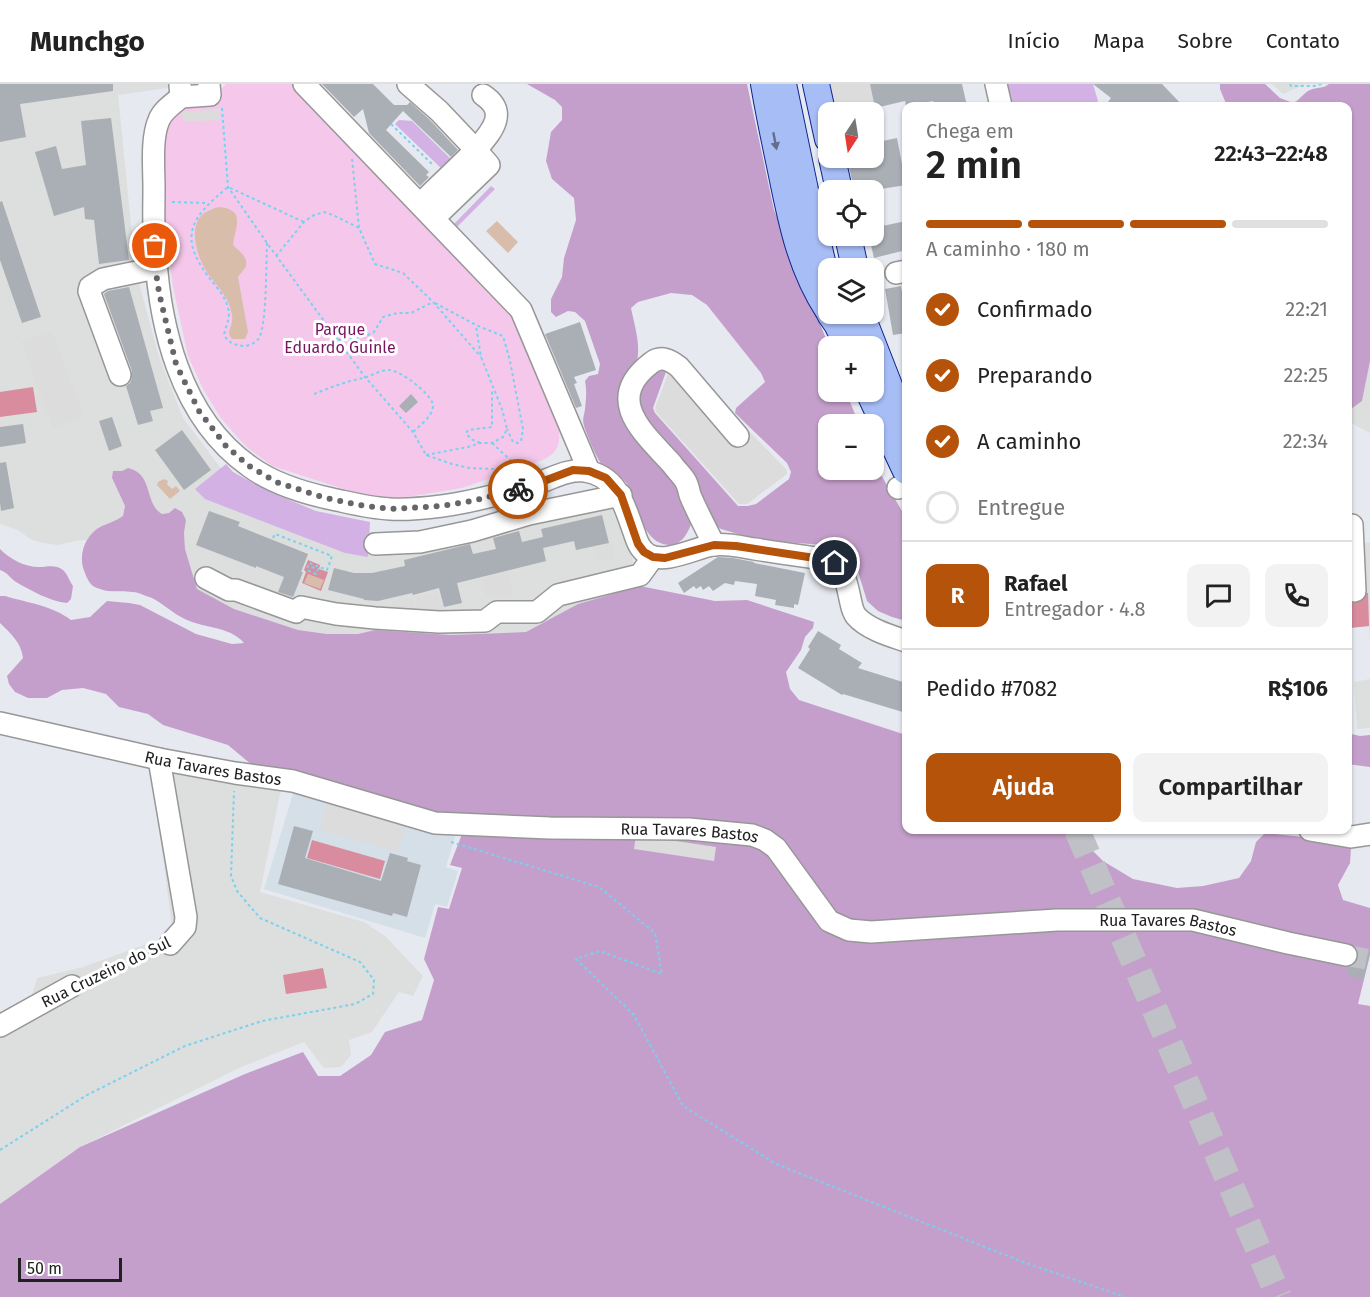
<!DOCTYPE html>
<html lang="pt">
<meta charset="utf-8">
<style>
:root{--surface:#fff;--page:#f2f2f2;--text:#222;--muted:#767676;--line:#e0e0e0;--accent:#b45309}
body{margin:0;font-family:"Fira Sans",sans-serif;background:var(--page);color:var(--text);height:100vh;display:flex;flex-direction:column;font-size:22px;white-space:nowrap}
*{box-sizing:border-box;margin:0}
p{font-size:20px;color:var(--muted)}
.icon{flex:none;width:33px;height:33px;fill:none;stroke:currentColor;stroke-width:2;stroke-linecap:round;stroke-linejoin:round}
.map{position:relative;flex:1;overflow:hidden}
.details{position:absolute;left:902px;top:18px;width:450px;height:732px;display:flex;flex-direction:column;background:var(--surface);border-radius:12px;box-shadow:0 2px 4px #0004}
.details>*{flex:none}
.needle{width:39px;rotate:192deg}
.tools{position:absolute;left:818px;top:18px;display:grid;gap:12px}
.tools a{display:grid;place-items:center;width:66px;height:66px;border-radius:12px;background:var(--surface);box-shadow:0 2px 4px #0004;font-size:30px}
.scale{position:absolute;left:18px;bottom:15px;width:104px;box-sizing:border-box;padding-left:6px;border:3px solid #202020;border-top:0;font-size:16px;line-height:21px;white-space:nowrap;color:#202020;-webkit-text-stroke:4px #fff;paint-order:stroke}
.pin{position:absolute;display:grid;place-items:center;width:51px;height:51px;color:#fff;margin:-26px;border:3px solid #fff;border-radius:50%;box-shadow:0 2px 6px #0007}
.courier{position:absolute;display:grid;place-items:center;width:60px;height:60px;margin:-30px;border:4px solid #b45309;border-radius:50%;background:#fff;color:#222;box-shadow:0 2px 8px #0007}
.summary em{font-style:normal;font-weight:600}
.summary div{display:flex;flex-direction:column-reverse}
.summary{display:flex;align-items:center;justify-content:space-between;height:102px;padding:0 24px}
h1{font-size:39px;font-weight:600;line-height:45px}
.bar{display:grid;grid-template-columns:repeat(4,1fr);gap:9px 6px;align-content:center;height:72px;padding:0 24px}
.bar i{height:8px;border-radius:4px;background:var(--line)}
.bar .active{background:var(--accent)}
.bar p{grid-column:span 4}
.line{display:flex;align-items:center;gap:15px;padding:0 24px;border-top:2px solid var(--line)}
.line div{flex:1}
.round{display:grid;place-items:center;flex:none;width:63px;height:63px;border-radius:12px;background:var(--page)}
ol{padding:0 24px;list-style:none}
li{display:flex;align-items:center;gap:18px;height:66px}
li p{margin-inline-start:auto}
li .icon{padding:6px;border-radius:50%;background:var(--accent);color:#fff;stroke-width:4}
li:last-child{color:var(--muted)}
li i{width:33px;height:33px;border:3px solid var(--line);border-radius:50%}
.button{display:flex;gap:12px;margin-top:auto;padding:12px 24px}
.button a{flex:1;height:69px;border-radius:12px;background:var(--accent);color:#fff;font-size:24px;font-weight:600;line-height:69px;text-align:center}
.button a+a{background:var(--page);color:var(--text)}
header{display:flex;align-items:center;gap:36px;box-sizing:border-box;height:84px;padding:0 30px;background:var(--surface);border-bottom:2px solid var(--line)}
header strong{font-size:28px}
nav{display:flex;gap:33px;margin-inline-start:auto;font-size:21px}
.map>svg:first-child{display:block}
</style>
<header>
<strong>Munchgo</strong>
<nav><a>Início</a><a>Mapa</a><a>Sobre</a><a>Contato</a></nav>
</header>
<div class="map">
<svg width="1370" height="1213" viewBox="0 0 1370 1213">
<rect width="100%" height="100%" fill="#e7e9f0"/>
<path fill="#dddede" d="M0 0H173L174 3 118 11 135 181 138 195 159 273 183 334 226 391 376 467 613 407 640 502 578 520 526 548 451 551 375 546 358 550H327L298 546 234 525 197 505 185 465 184 449 186 436 169 429 162 430 155 427 143 394 112 395 125 422 123 432 114 438 100 443 86 456 75 457 58 461 43 459 30 455 18 446 0 440Z
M1272 0H1306L1283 10Z
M1370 277V349L1347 337V328L1362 317Z
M1348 458 1370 459V556L1369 542 1350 544Z
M1370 595V644L1357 645 1354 598Z
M149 664 282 700 260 808 364 838 385 852 423 892 413 912 399 908 372 948 349 956 351 971 341 983 324 984 304 958 239 984 80 1063 0 1120V931L31 914 37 894 83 883 163 854 172 843Z"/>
<path fill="#d4dfe8" d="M296 700 456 749 446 783 458 787 447 823 435 820 425 854 264 805Z"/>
<path fill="#d3b1e5" d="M999 0H1093L1098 17 1094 22H1004Z
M399 36 412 37 455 79 443 86 395 40Z
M491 102 495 105 457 143 454 140Z
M226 380 233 388 270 408 316 427 370 438 368 473 345 469 205 415 195 405Z"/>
<path fill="#c59fcb" d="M527 0H747L774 126 829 262 828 308H846L859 340H828V386H873V377L906 434V537L892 533 878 527 867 517 855 478 849 466 837 462 770 457 738 450 721 445 714 440 702 415 698 398 679 377 638 324C638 319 639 313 640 308 644 297 656 287 667 285L653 324 655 329 738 422H748L756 420 789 395 791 388 787 379 735 329 736 324 765 298 761 289 707 221 692 211 671 209 638 218 631 224C634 240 641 260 637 277 635 281 633 285 631 290 620 312 616 321 627 344L683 407 693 436C688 448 683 461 669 461 640 459 639 419 627 400 620 390 613 391 605 384 597 377 588 353 584 342 582 335 584 332 585 325 586 315 587 306 585 297L589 292 598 290 600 280 585 237 575 228 568 227 556 233 551 228V215L562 193 564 174 576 136 574 114 552 95 546 77 551 48 562 36V23L555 16Z
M1220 0H1265L1280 14 1293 19C1300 16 1303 9 1310 6 1317 3 1323 5 1329 0H1370V277L1362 317 1347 328V22H1227L1220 5Z
M128 384C154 390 144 420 162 430L169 429 175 424 182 428 186 436 184 449 185 465 197 505 234 525 298 546 327 550H358L375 546 451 551 526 548 578 520 640 502 715 517 747 516 814 538 813 544 805 553 801 566 786 588 790 605 799 616 906 651V746H1072L1103 777 1133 795 1177 804 1203 802 1239 794 1251 777 1256 758 1265 749 1341 757 1351 764 1350 779 1338 801 1343 816 1370 824V871L1358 920 1370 922V1213H0V1120L80 1063 245 990 303 968 318 992H340L371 971 385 948 422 936 434 896 424 875 438 823 449 825 462 784 450 781 462 750 258 686 228 661 163 641 148 630 119 623 106 610 83 604 62 606 47 614H28L15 608 9 600 7 592 23 574C21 558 11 550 0 539V512H5C28 519 51 521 71 536L90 533 107 517 129 519 140 521 196 550 232 560 244 559C229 541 201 545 181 533 169 527 159 515 146 512 141 510 137 508 132 508 122 506 110 509 100 505 91 503 88 497 85 489 77 472 85 450 102 442 109 439 116 437 123 432L125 422 112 394 113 387H122Z
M0 465C10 475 24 483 39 483 46 483 56 480 63 486 67 489 70 498 73 502L71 515 67 519C49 517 32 507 16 498 10 494 7 488 0 486Z
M1347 649 1360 652 1370 651V683L1347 680Z"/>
<path fill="#f5c8eb" d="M226 0H292L519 237 559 346C560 362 558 368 543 376L462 404 407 413H386L356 409 272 382 249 365 239 355 220 333 203 305 188 272 173 203 164 132 160 80 168 34 176 25 215 21V12Z"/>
<path fill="#d88c9e" d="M33 303 37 328 0 333V308Z
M308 476 320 481 319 485 328 488 321 507 302 499 306 488 304 486Z
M1368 509 1369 542 1350 544 1349 511Z
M312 756 385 777 380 795 307 774Z
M323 884 327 904 286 910 283 891Z"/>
<path fill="#dcdcdc" d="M827 0H870L875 24H877L884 57 873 59V28H833Z
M220 25V36L183 38 182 28Z
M52 247 84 333 53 344 21 258Z
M680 277 787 386V390L747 420H739L656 328 655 324 671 282Z
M612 460 615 474 597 478 594 464Z
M508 488 513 512H486L482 496Z
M438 508 444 528H419L415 513Z
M412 514 416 528H393L391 518Z
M328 717 406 739 398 768 320 746Z
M636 751 716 763 714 777 634 765Z"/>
<path fill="#d9bdab" d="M218 123C247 125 235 143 233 161 239 167 250 174 245 184 243 187 240 190 238 193L248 248 245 255H232C226 248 231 245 232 238 233 232 231 226 229 220 223 206 212 197 205 185 197 171 189 146 201 132 206 127 212 125 218 123Z
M497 137 518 158 508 169 486 147Z
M164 395 168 397 167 400 172 405 176 402 180 407 170 415 157 401 158 398Z
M308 490 324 496 320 505 304 499Z"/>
<path fill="#aaafb5" d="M0 0H113V7L20 20 26 53 0 58Z
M322 0H373L394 21H407L410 18 430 36 458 66 451 73 403 27 386 46 429 88 426 91 429 93 420 102 369 49 363 25 354 33Z
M870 0H962L967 22H934L933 17 906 22 905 17 875 24Z
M1093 0H1162L1183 22H1105L1111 14Z
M111 34 129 176 99 180 94 136 85 135 84 123 54 132 35 68 56 62 62 85 86 81 81 37Z
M897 54 906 101 875 106H854L847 74H873V59Z
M2 117 41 233 22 239 0 176V118Z
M906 137V166L874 174 869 152H873V144Z
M901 202 902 208 906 207V249L893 251 885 205Z
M129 203 163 324 150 327 153 337 138 341 126 302 130 299 132 294V287L104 210 108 207Z
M580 238 596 286 574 293 577 299 574 300 582 322 576 324 545 250Z
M411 310 418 318 406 329 399 322Z
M112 333 122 362 109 367 99 337Z
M23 340 26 359 0 363V343Z
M182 346 211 386 184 406 155 366Z
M6 378 14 424 1 427 0 418V379Z
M209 427 240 438 238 442 308 470 301 488H303L293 513 278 508 284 493 256 482V484L196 461Z
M602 431 609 459 576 466 574 457 543 464 546 477 457 499 462 519 444 523 439 504 413 511 412 509 378 517 364 516V515L328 506 334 484 354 489H372L405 482 404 476 470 460 473 470 496 465 493 454 519 447 522 458 543 453 541 445Z
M718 473 733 474 754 478V479L805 489 798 521 794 520V524L775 521 776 516 755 512 757 500 735 497 734 501 725 499 713 507 709 502 703 506 701 502 696 505 694 502 684 509 678 499Z
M818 547 841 561 839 565 862 579 858 584 906 599V629L843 610 842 611 798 584 810 565 808 563Z
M294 742 313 747 305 774 381 797 390 769 408 774 407 777 421 781 407 833 393 829 392 832 278 800Z
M1358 866 1370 870 1363 896 1347 891 1349 883 1355 880 1358 874Z"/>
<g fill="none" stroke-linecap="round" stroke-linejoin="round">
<path stroke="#bfc1c6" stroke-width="21" stroke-dasharray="21 10" stroke-linecap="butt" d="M1346 871 1370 876"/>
<path stroke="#bfc1c6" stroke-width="26" stroke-dasharray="26 13" stroke-linecap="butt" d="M1077 746 1279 1213"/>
<g stroke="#979797" stroke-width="24">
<g id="minor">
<path d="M304 0 521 226 589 387"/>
<path d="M408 0 439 27 476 66C490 49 510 29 483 11"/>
<path d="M996 0 1001 22"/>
<path d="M180 1 181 13 210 11 209 0"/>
<path d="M181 13C173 20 163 26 159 36 151 54 154 84 154 104 154 123 153 143 155 162 159 242 180 333 249 382 273 400 304 409 332 415 351 419 370 424 390 425 406 426 426 424 442 422 473 418 505 409 535 400 552 395 566 385 585 387 618 392 624 421 634 448 637 457 639 464 647 470 664 481 695 464 713 461 727 459 742 463 755 465 780 469 804 472 828 476 846 484 847 502 851 519 852 524 853 528 856 532 867 545 891 552 906 557"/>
<path d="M420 120 476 66 489 81 434 134"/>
<path d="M896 189 906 187"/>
<path d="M120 291 89 207 90 203 103 195 156 184"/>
<path d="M898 404 906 400"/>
<path d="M1352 441 1355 507"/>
<path d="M375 460 420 458 472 447 529 430 621 411"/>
<path d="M714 461C706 444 697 428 690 411 689 407 688 402 686 398 683 392 676 386 672 380 644 349 603 316 651 279 661 271 670 276 679 283L738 352"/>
<path d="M206 494 229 506H236L296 528 301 523 336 530 375 534 439 538 485 537 497 528H537L558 511 640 491 653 473"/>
<path id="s1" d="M0 639 159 675 235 689 293 697 435 739 550 744 689 745 752 751 765 756 776 764 829 837 849 846 871 848 1057 836H1193L1288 859 1346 871"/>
<path d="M159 675 186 833 185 843 170 860"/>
<path d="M1310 746 1351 753 1370 750"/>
<path d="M0 942 72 902"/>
</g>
</g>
<g stroke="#0c248f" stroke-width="28">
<path id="major" d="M764 0C769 29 775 58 781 86 791 136 800 183 828 226
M783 0 805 106 828 202
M816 0 828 55
M832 74 839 106
M848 152 855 184
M830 230 837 240 848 262
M862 230 863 235 906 345
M869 308 906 387"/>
</g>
<path stroke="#79d1ef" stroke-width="2" stroke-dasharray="3 3" stroke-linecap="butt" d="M1290 0 1291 2H1314L1322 0
M222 24 228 103 267 159 365 293 413 348 426 371 452 380 469 384 518 386
M391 40 434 82
M352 75 359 144
M172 118 208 119
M267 159C266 178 267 240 259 254 256 259 249 262 243 262 234 261 228 258 224 251 226 241 231 233 228 224 225 211 215 202 208 192 177 151 193 132 228 103L304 138
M276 172 304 138 312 132 324 128 333 131 359 144 375 180 403 189 433 218 481 273
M435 219 476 241 503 252 510 277 523 345 521 357 518 359 513 358 507 345
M338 256 364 253 374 248 383 233 397 229H411L433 218
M314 310C324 306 334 302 344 299 352 296 360 295 367 293 374 290 382 286 389 286 400 286 435 312 433 323 431 334 420 341 413 348
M480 359 471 355 466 349 468 346 492 343V306
M492 359 521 386
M426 371 468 363 480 359H492L503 353 507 345 502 325 481 273 476 242
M273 454 275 450 332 472 327 486 309 479 307 486 316 490 318 485 308 482
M451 758 599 803 655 849 662 890 600 867 576 875 634 931 683 1022 776 1080 1023 1178 1125 1213
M87 895 154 867
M0 1066 87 1011 185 962 262 937 355 920 373 910 374 896 360 878 260 834 237 807 231 792 234 707"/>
<use href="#minor" stroke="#fff" stroke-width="21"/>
<use href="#major" stroke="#a7bdf5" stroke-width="26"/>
</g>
<defs><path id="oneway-solid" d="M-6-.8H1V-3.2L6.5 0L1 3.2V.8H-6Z" transform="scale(1.5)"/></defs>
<use fill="#646e8a" href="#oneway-solid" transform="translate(775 57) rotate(79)"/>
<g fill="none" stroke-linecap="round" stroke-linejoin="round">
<path stroke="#666669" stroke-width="6" stroke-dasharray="0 10.8" d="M155 162 157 197 160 213 176 280 199 327 226 362 249 382 276 398 322 413 359 421 391 425 442 422 472 417 518 405"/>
<path stroke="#b45309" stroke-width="8" d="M518 405 536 400 573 386 589 387 606 394 621 411 638 460 644 468 653 473 665 474 714 461 736 462 828 476 835 479"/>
</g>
<g text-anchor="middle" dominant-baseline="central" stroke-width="6" stroke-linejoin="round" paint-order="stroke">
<g font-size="16" fill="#771560" stroke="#fff">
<text x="340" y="245">Parque<tspan x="340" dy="18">Eduardo Guinle</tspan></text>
</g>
<g font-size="16" fill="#202020" stroke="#fff">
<text stroke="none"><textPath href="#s1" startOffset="218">Rua Tavares Bastos</textPath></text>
<text stroke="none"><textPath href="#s1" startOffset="702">Rua Tavares Bastos</textPath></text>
<text stroke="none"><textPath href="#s1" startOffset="1224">Rua Tavares Bastos</textPath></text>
<text transform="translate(106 888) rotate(-26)">Rua Cruzeiro do Sul</text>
</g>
</g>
</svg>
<div class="tools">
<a><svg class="needle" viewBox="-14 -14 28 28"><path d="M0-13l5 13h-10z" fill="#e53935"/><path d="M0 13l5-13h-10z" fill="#767676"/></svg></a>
<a><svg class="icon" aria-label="locate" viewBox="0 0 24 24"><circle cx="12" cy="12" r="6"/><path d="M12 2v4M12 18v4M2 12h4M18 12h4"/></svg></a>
<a><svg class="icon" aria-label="layers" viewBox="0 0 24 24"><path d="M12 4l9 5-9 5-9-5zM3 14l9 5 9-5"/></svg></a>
<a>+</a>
<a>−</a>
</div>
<div class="scale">50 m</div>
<div class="pin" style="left:155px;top:162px;background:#ea580c"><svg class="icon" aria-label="bag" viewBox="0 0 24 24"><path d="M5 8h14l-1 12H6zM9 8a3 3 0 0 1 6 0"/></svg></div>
<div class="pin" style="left:835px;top:479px;background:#1f2937"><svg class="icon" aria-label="home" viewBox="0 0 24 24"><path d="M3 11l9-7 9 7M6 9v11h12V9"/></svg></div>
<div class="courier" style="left:518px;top:405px"><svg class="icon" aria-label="bike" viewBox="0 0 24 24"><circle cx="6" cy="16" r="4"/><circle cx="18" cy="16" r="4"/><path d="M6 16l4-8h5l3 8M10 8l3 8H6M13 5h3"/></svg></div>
<section class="details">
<div class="summary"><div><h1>2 min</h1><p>Chega em</p></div><em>22:43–22:48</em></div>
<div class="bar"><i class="active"></i><i class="active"></i><i class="active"></i><i></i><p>A caminho · 180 m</p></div>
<ol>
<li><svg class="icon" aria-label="check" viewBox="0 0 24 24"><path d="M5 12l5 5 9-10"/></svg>Confirmado<p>22:21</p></li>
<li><svg class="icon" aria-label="check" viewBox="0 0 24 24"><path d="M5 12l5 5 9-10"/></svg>Preparando<p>22:25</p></li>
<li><svg class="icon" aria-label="check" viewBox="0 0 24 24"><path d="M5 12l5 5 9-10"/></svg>A caminho<p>22:34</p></li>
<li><i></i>Entregue</li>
</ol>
<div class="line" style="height:108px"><b class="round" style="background:var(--accent);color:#fff">R</b><div><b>Rafael</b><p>Entregador · 4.8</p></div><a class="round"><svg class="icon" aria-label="chat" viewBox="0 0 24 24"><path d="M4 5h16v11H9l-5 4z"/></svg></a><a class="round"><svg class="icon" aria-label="phone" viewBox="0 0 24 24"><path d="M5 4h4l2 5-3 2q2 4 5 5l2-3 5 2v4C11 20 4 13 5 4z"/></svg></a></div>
<div class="line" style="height:78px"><div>Pedido #7082</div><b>R$106</b></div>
<div class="button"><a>Ajuda</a><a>Compartilhar</a></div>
</section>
</div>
